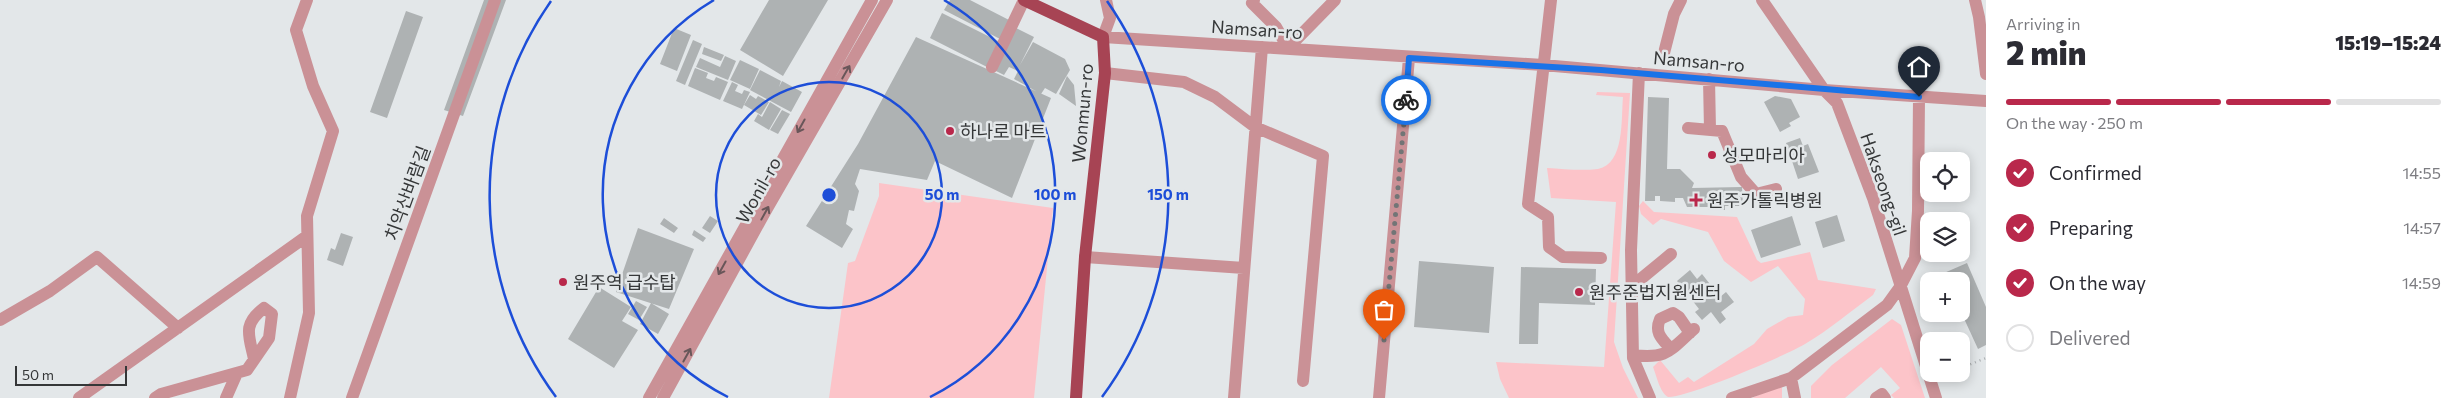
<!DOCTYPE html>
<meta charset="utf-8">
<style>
:root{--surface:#fff;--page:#f7f7f7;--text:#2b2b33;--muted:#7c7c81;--line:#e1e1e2;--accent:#b9284b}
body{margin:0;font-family:Commissioner,"Noto Sans KR",sans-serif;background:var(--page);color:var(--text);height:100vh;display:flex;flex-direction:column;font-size:19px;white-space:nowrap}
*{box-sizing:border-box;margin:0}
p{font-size:16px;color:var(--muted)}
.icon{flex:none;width:28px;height:28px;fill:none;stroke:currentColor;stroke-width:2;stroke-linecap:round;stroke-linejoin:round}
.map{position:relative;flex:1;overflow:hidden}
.details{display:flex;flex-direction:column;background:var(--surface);width:475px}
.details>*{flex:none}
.controls{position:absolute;left:1920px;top:152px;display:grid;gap:10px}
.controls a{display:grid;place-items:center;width:50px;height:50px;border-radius:10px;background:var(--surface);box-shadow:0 2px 12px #0003;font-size:25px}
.scale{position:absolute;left:15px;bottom:12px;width:112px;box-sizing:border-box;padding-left:5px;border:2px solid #353738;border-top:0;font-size:14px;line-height:18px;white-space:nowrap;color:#353738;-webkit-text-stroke:4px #e3e7e9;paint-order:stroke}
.pin{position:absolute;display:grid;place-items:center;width:42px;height:42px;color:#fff;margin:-51px -21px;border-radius:50% 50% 50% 0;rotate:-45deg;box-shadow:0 0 5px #0007}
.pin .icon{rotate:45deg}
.courier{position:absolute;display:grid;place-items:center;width:50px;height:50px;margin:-25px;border:4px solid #1a73e8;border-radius:50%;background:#fff;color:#222;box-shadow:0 1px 6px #0007}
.overview em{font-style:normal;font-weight:800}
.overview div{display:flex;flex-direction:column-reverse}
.overview{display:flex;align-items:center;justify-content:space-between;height:85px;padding:0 20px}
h1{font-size:32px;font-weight:800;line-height:38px}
.bar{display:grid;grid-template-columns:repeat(4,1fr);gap:8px 5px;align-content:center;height:60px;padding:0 20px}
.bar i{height:6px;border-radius:4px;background:var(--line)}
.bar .current{background:var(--accent)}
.bar p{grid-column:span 4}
ol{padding:0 20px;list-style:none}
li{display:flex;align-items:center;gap:15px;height:55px}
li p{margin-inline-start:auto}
li .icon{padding:5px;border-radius:50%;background:var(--accent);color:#fff;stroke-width:4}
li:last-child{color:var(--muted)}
li i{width:28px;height:28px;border:2px solid var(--line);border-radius:50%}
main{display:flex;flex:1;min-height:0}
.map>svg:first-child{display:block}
</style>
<main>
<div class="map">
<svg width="1986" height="398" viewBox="0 0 1986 398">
<rect width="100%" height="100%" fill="#e3e7e9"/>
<path fill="#fcc4c9" d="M1597 92 1630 93 1614 342 1623 368 1638 398H1509L1500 379 1496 362 1604 367 1616 202 1551 198 1547 168C1563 169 1582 171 1598 169 1625 164 1621 118 1623 97L1596 95Z
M879 183 1053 208 1034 398H829L848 263 855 261 879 196Z
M1643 201 1654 212 1737 217 1757 260 1761 263 1810 252 1818 280 1876 289 1873 295C1851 311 1829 330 1805 344 1785 356 1686 398 1668 397 1660 393 1656 374 1653 367L1660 360 1679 383 1688 377 1694 382 1754 344 1767 329 1788 317 1803 315 1805 299 1778 266 1751 282 1724 261 1708 232 1661 219 1653 225 1641 214 1639 206Z
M1892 319 1901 325 1925 398H1894L1891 395 1900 388 1881 367 1845 398H1811V386L1832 365Z
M1780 385 1782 388V398H1752Z"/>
<path fill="#aeb2b3" d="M484 0H506L463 116 444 110Z
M769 0H828L783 76 740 50Z
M950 0H970L1009 20 1000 39 944 10Z
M406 11 423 17 387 118 370 112Z
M942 13 1000 42 987 67 930 38Z
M1014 27 1034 37 1020 65 1033 42 1065 59 1070 70 1056 94 1045 88 1041 94 1014 79 1018 71 1009 67 1004 75 992 69Z
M674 28 691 35 677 71 660 64Z
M916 37 1051 98 1012 198 935 161 927 180 860 169 855 184 859 191 854 211 849 210 846 224 853 229 842 248 806 226 858 144Z
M693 40 702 44 685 85 676 81Z
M704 47 724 55 721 61 702 54Z
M725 56 736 61 728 80 696 67 700 58 720 67Z
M740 60 759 69 750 89 730 80Z
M695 68 708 73 706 78 714 81 716 77 728 82 720 100 688 86Z
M760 70 781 81 779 87 782 81 802 92 791 112 750 90Z
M1067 76 1074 85 1076 106 1059 94Z
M732 82 738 85 735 91 742 94 744 90 750 92 742 109 723 101Z
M750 95 756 99 758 96 769 102 761 115 744 105Z
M1775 96 1791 99 1800 117 1789 123 1791 126 1780 132 1764 102Z
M1648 97 1669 98 1667 169H1680L1694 183 1692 188 1742 187 1743 206H1725V210H1708V207H1687L1683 198H1675V202L1660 201V196H1655V201H1645Z
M770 102 781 109 769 130 754 121 758 114 762 117Z
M782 110 790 114 778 134 770 130Z
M1800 138 1803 146 1808 144 1819 172 1798 179 1786 143Z
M1837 215 1845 241 1823 248 1815 222Z
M710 216 718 221 710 233 702 228Z
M1792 216 1801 245 1761 258 1751 230Z
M664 218 678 228 674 233 660 224Z
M638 228 694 249 669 309 616 292Z
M694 230 706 238 703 242 692 235Z
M341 233 353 237 343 266 327 260 331 248 335 250Z
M1419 261 1494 267 1489 333 1414 327Z
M1967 263 1986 307V345L1978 349 1961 312V281H1947L1944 273Z
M1521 267 1596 269 1595 305 1539 303 1538 344H1519Z
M1690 270 1697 279 1702 274 1720 297 1726 292 1734 302 1721 312 1726 319 1720 324 1711 312 1702 320 1695 312 1699 309 1692 300 1696 298 1691 293 1688 295 1677 281Z
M599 287 631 307 622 321 638 330 614 368 568 339Z
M636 301 647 307 639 320 628 314Z
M651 303 669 314 658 334 640 324Z"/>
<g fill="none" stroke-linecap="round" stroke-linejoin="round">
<path stroke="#abaeb0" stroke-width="2.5" stroke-dasharray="1 4" stroke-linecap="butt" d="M1961 368 1986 358"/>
<path stroke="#ca9196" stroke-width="12" d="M1106 0 1110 18 1103 37 1543 65 1824 90 1986 101
M1254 0 1252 3 1276 27 1288 48 1335 0
M1551 0 1528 204 1548 217 1549 247 1563 257 1601 258
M1762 0 1824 90 1837 103 1873 198 1936 398
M1975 0 1979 17 1986 74
M1664 53 1674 14 1681 0
M992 67 1024 0
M1105 73 1184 82 1215 97 1255 127 1323 156 1303 381
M1639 73 1631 250 1633 358 1650 398
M1709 79 1710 130
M1688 128 1722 131 1741 177 1756 194 1776 189
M1085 257 1244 268
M1631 287 1671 254
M0 320 50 291 97 257 178 328
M1671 349C1662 339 1654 333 1660 319L1673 313 1679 317 1690 333
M1633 355C1668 359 1669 351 1694 329
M1791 378 1795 398
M79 398 307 236
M155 398 161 394 247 370 269 338 272 314 264 308C242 325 249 335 254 359
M226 398 237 373
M290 398 309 313 307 216 333 131 313 86 296 30 307 0
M352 398 495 0
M649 398 872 0
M663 398 765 212 887 0
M1234 398 1262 47
M1379 398 1409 58
M1732 398 1791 378 1887 305 1900 287 1915 258 1918 211 1919 97
M1876 398 1882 394 1885 398"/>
<path stroke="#a74454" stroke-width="12" d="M1024 0 1103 37 1105 73 1085 257 1076 398"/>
</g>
<defs><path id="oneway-shaft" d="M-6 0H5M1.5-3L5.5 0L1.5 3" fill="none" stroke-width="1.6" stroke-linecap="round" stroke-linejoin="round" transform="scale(1.25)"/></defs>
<g stroke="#695659">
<use href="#oneway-shaft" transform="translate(846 72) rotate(-60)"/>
<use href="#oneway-shaft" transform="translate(801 126) rotate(119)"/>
<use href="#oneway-shaft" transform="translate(765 213) rotate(-61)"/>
<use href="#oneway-shaft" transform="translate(722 268) rotate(119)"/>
<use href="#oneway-shaft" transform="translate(687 355) rotate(-61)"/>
</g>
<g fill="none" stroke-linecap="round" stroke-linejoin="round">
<path stroke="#727576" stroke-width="5" stroke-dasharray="0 9" d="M1384 340 1406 100"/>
<path stroke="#1a73e8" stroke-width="6" d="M1406 100 1409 58 1601 70 1919 97"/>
</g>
<g fill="none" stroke="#1d4ed8" stroke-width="2.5">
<circle cx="829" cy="195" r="113"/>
<path d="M728 397A226 226 0 0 1 714 0M944 0A226 226 0 0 1 930 397"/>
<path d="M556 397A339 339 0 0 1 551 1M1107 1A339 339 0 0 1 1102 397"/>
</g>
<g fill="#b9284b" stroke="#e3e7e9" stroke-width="2">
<circle cx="950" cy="131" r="5"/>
<circle cx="1712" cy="155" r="5"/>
<path d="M1693.5 192.5h5v5h5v5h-5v5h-5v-5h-5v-5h5z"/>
<circle cx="563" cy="282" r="5"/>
<circle cx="1579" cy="292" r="5"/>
</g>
<g text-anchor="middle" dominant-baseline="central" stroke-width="5" stroke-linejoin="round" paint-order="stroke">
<g font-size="18" fill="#353738" stroke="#e3e7e9">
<text transform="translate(1257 29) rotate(4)">Namsan-ro</text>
<text transform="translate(1699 61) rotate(5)">Namsan-ro</text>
<text transform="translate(1082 113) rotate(-85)">Wonmun-ro</text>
<text transform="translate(1884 184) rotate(71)">Hakseong-gil</text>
<text transform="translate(758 190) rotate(-61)">Wonil-ro</text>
<text transform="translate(407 193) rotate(-70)">치악산바람길</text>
</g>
<g font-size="18" fill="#353738" stroke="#e3e7e9" text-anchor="start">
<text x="960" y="131">하나로 마트</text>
<text x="1722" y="155">성모마리아</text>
<text x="1707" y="200">원주가톨릭병원</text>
<text x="573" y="282">원주역 급수탑</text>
<text x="1589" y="292">원주준법지원센터</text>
</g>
</g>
<circle cx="829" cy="195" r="8" fill="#1d4ed8" stroke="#e3e7e9" stroke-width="2.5"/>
<g font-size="15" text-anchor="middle" font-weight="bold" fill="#1d4ed8" stroke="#e3e7e9" stroke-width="5" stroke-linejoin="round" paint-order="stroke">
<text x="942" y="200">50 m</text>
<text x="1055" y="200">100 m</text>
<text x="1168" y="200">150 m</text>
</g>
</svg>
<div class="controls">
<a><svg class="icon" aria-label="locate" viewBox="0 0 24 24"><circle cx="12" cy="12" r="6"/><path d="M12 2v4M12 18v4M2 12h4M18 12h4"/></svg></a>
<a><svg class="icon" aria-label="layers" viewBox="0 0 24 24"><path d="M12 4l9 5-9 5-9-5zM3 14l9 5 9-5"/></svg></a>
<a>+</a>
<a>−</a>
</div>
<div class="scale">50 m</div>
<div class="pin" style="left:1384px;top:340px;background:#ea580c"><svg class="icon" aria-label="bag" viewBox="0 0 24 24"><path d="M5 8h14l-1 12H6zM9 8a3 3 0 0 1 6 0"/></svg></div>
<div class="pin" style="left:1919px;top:97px;background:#1f2937"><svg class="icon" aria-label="home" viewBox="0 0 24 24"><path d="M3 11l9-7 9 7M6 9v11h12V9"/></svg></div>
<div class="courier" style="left:1406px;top:100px"><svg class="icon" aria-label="bike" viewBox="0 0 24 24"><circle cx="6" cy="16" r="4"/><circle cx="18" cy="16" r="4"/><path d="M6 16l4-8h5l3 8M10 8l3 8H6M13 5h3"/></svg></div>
</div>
<section class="details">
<div class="overview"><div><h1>2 min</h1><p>Arriving in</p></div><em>15:19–15:24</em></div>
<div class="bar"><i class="current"></i><i class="current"></i><i class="current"></i><i></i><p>On the way · 250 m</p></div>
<ol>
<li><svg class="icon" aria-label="check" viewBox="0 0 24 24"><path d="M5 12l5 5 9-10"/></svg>Confirmed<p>14:55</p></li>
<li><svg class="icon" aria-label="check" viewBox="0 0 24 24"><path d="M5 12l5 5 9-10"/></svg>Preparing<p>14:57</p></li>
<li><svg class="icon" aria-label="check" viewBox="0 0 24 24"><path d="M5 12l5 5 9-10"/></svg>On the way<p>14:59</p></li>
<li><i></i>Delivered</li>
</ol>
</section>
</main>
